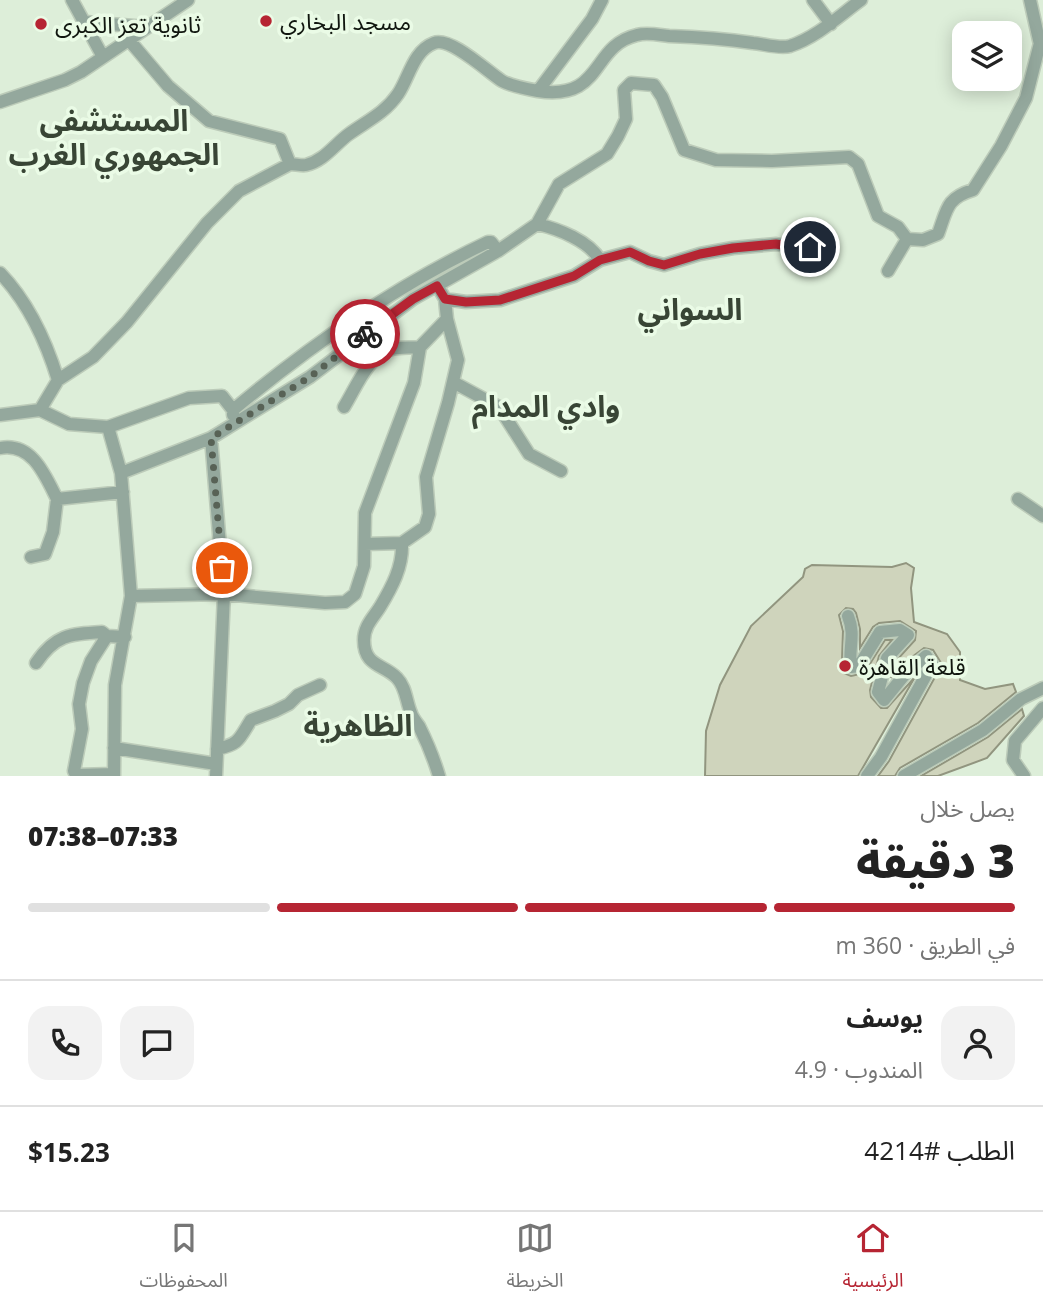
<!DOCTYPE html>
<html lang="ar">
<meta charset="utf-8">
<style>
:root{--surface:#fff;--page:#f2f2f2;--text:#222;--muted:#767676;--line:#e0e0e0;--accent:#b62533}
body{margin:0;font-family:"Open Sans","Noto Sans Arabic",sans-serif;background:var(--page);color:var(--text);direction:rtl;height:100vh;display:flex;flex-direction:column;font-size:26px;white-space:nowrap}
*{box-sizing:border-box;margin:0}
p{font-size:23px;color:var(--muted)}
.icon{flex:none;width:38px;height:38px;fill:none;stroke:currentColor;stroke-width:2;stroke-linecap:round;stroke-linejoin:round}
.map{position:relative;height:776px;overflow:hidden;direction:ltr}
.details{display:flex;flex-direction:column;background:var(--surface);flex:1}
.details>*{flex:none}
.tools{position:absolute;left:952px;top:21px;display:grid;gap:14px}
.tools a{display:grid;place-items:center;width:70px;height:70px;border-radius:14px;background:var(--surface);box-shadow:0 4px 18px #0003;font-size:35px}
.pin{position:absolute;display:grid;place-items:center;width:60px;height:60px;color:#fff;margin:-30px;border:4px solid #fff;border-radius:50%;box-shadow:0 2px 7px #0007}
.courier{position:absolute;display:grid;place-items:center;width:70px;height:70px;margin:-35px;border:5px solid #b62533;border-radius:50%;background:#fff;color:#222;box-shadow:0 2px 9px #0007}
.summary em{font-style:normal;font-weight:800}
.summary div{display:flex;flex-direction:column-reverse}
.summary{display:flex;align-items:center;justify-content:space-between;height:119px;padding:0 28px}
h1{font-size:46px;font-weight:800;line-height:52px}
.bar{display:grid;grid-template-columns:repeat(4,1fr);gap:10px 7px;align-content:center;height:84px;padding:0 28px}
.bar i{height:9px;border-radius:5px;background:var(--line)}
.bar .selected{background:var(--accent)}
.bar p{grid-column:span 4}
.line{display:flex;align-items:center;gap:18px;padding:0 28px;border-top:2px solid var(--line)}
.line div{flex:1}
.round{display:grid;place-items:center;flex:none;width:74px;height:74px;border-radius:21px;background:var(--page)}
.dock{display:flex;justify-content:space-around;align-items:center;height:98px;border-top:2px solid var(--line);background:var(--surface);font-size:19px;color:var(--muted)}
.dock a{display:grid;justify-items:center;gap:4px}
.dock .selected{color:var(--accent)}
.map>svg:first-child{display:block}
</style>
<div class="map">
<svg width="1043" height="776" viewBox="0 0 1043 776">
<rect width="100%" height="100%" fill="#ddeed9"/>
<path fill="#cfd4bc" stroke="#91957f" stroke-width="2" d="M906 563 914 568 911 588 914 622 947 634 960 652V680L985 689 1013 684 1016 692 978 723 900 768 895 776H878L889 761 940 668 941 663 933 650 924 648 900 666 891 678 895 662 915 640 916 631 900 621 879 623 873 627 860 648V629L856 613 853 609 846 608 839 615 843 631 842 660 844 673 851 676 864 673 885 640H892L879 656 870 690 871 697 881 708H887L915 677 858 776H705L706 731 720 685 751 626 803 577 805 569 812 565 892 567Z
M1022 709 1024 716 987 758 938 776H921L988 737Z"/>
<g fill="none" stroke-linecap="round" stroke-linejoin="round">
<g stroke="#bccbb9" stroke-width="15">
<path id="minor" d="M72 0 103 57
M813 0 831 24
M1030 0 1041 49
M85 22 146 27
M538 91 592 19 602 0
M0 102 65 80 81 72 188 0
M290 164C295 164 302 166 306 165 324 161 335 144 349 134 367 121 385 113 398 94 409 78 413 51 434 43 450 36 488 72 502 81 511 86 527 89 538 91 604 101 590 46 637 35 647 32 659 35 669 36 697 37 725 39 753 43 764 44 780 49 790 46 817 37 839 16 861 0
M600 260C589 241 559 229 537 224L559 184 607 154 618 136 626 119 624 90 631 83 654 85 662 97 684 150 716 160 772 161 849 157 858 164 878 216 898 227 907 239 923 240 938 234C947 210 946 198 973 190L1001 146 1026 98 1040 43
M888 271 907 239
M0 273C29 303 46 341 58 380L40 410
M445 299 466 302 500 300 574 276 600 260 630 252 649 261 664 265 700 254 733 248 776 244 792 247H810
M58 380 93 357 127 322 207 223 239 191 290 164 280 139 209 121 168 86 129 40
M453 382 499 407 529 454 561 471
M344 407C356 388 368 355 392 349 401 347 411 348 420 347
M233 410C312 344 395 286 488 242H491L498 251
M0 415 40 410 69 424 108 427 189 398 222 396 233 410V415
M108 427 121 473 131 596 115 685 114 776
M211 438 224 594 216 776
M0 448C32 442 45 475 57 499L123 492
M121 473 211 438 310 377 413 299 498 251 537 224
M1018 499 1043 516
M402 543C403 567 392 587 380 607 373 618 364 626 364 640 364 667 384 664 397 678 406 687 406 701 411 713 412 717 416 722 419 726 427 742 434 759 439 776
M365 544 402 543 425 527 429 514 426 477 448 403 458 360 447 319 445 299 441 292
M31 557 45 554 53 532 57 499
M131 596 224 594 325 603 345 602 355 594 364 566 365 513 414 383 420 347 447 319
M848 616C856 636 848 648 851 667L859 666 880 632 900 630 908 635 887 658 878 692 884 700 906 673 926 656 932 664 881 757 867 776
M36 663C55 635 69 634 102 632L107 636
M114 748 216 764
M217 749C240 744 239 739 251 720L275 711 289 704 298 695 320 685
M113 774 76 775 74 771 82 729 79 704 83 683 91 661 107 636 125 637
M904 776 983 730 1021 699 1043 688
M1024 776 1013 760 1015 741 1043 708"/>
</g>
<use href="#minor" stroke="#94a89d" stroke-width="12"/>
</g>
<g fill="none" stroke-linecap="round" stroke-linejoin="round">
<path stroke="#586256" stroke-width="7" stroke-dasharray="0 12.6" d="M222 568 211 438 310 377 365 334"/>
<path stroke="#b62533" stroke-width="9" d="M365 334 413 299 437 286 445 299 466 302 500 300 574 276 600 260 630 252 649 261 664 265 700 254 733 248 776 244 792 247H810"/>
</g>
<g fill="#b62533" stroke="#eafbe6" stroke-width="2.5">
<circle cx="266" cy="21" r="7"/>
<circle cx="41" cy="24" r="7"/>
<circle cx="845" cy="666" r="7"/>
</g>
<g text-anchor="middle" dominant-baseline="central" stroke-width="7" stroke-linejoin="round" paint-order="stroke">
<g font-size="23" fill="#10160f" stroke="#eafbe6" text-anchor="start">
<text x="280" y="21">مسجد البخاري</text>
<text x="55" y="24">ثانوية تعز الكبرى</text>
<text x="859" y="666">قلعة القاهرة</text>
</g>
<g font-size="30" font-weight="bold" fill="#384535" stroke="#eafbe6">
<text x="114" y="119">المستشفى<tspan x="114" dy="34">الجمهوري الغرب</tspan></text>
<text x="690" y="308">السواني</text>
<text x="546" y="405">وادي المدام</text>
<text x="358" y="724">الظاهرية</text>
</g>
</g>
</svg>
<div class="tools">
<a><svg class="icon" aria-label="layers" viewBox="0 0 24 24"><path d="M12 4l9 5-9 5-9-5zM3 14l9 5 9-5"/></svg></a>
</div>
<div class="pin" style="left:222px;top:568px;background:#ea580c"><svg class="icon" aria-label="bag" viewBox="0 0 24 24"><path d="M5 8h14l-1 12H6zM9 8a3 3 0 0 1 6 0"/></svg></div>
<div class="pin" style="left:810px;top:247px;background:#1f2937"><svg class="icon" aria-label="home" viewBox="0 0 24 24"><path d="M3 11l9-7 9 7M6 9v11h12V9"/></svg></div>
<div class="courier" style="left:365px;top:334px"><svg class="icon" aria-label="bike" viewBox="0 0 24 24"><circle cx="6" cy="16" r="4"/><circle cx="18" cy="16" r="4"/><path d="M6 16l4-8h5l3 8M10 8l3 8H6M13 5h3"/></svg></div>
</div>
<section class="details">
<div class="summary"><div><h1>3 دقيقة</h1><p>يصل خلال</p></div><em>07:33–07:38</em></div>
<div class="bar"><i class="selected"></i><i class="selected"></i><i class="selected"></i><i></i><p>في الطريق · 360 m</p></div>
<div class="line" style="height:126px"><a class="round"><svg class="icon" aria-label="person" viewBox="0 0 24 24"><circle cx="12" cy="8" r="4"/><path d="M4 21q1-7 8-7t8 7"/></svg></a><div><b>يوسف</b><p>المندوب · 4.9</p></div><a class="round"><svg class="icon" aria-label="chat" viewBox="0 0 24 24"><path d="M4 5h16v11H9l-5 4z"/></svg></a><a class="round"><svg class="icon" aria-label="phone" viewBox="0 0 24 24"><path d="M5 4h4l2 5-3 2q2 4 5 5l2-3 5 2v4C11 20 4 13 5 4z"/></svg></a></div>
<div class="line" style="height:91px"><div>الطلب #4214</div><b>$15.23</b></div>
</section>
<nav class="dock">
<a class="selected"><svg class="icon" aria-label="home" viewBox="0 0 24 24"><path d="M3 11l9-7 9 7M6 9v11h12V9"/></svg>الرئيسية</a>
<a><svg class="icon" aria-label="map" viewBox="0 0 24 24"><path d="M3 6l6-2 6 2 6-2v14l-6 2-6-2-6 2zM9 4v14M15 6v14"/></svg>الخريطة</a>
<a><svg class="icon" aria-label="saved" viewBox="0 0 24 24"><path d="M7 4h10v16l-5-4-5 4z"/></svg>المحفوظات</a>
</nav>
